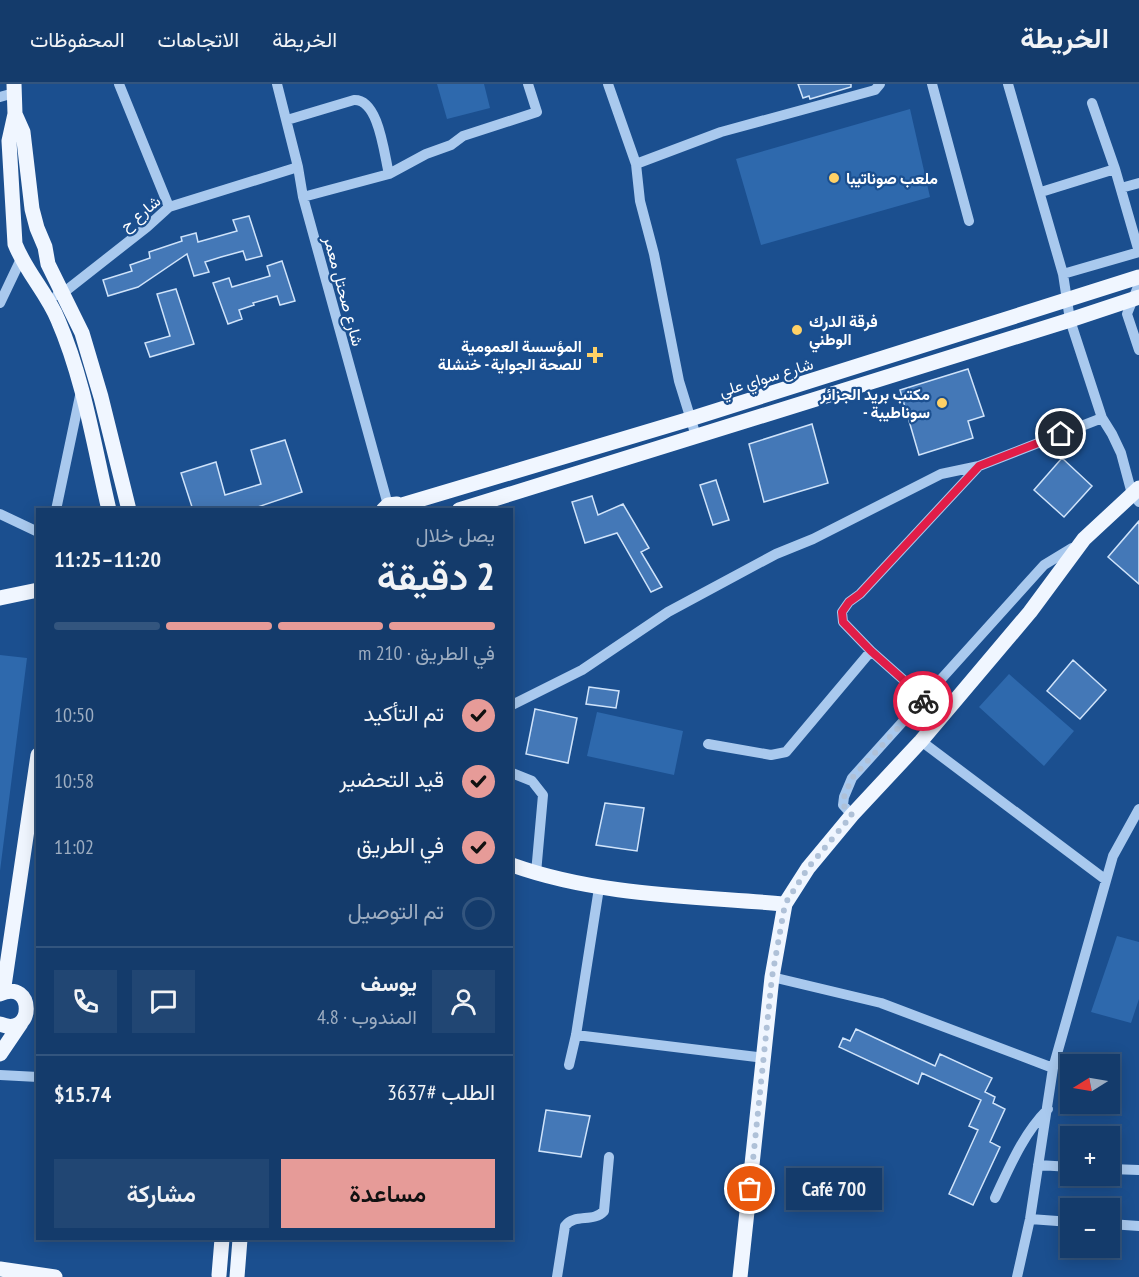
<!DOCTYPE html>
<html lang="ar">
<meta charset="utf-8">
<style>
:root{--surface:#143b6b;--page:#214673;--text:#f1f3f6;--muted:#9dadc1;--line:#33557e;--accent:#e69b98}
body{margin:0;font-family:"PT Sans Narrow",Vazirmatn,sans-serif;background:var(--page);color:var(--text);direction:rtl;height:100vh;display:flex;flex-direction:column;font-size:22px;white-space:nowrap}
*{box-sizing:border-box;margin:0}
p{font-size:20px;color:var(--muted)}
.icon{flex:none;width:33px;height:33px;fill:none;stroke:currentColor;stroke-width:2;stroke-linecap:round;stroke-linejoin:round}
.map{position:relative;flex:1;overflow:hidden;direction:ltr}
.drawer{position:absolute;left:36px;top:424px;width:477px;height:732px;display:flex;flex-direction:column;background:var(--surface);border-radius:0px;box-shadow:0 3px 15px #0003,0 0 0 2px var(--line);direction:rtl}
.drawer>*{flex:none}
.needle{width:39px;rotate:259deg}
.buttons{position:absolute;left:1060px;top:970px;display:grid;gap:12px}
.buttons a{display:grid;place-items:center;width:60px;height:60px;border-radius:0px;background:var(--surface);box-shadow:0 3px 15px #0003,0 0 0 2px var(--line);font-size:30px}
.pin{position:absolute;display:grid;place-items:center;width:51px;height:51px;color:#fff;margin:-26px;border:3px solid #fff;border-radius:50%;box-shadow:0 2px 6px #0007}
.courier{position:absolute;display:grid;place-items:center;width:60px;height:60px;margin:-30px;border:4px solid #e11d48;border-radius:50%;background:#fff;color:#222;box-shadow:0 2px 8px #0007}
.bubble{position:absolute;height:42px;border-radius:0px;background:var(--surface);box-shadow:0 3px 15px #0003,0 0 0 2px var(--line);font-size:20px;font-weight:600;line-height:42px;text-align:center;direction:rtl}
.headline em{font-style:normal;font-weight:600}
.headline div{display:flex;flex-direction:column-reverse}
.headline{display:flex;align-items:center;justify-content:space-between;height:102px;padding:0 18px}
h1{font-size:39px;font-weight:600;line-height:45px}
.bar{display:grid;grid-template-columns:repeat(4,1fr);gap:9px 6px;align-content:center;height:72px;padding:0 18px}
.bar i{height:8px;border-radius:4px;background:var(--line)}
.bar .on{background:var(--accent)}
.bar p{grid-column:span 4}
.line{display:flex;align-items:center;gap:15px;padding:0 18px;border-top:2px solid var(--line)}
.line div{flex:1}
.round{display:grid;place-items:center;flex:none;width:63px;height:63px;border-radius:0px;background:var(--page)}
ol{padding:0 18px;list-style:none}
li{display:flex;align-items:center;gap:18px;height:66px}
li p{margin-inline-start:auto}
li .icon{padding:6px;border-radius:50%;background:var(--accent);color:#111;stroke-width:4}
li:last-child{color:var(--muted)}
li i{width:33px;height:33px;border:3px solid var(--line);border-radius:50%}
.cta{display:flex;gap:12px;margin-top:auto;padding:12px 18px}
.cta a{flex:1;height:69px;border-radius:0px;background:var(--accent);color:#111;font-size:24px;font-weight:600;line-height:69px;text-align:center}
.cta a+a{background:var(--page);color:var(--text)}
header{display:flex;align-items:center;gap:36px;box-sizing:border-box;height:84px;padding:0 30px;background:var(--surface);border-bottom:2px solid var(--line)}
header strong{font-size:28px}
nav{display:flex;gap:33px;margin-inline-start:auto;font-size:21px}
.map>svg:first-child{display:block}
</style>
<header>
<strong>الخريطة</strong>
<nav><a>الخريطة</a><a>الاتجاهات</a><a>المحفوظات</a></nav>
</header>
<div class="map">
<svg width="1139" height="1193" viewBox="0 0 1139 1193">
<rect width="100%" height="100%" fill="#1b4f8f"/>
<path fill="#2e69ad" d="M437 0H484L490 24 447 35Z
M910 25 930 113 761 161 736 75Z
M0 571 27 574 0 787Z
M1009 590 1074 647 1044 682 979 623Z
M597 628 683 647 674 691 587 672Z
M1117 852 1139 858V915L1131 939 1091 928Z"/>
<path fill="#4478b7" stroke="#cfe3fa" stroke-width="1.5" d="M798 0H851V3L810 15 809 12 803 14Z
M249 132 262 172 246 176 243 167 221 173 205 178 209 188 194 192 187 170 138 203 108 212 103 196 132 187 130 181 150 174 149 168 182 157 181 153 196 149 198 158 237 147 233 136Z
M282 177 295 217 280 221 277 212 253 219 254 221 239 226 242 235 228 240 213 199 229 194 232 203 270 192 267 182Z
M176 205 194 260 150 273 145 259 170 252 157 210Z
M968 285 984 332 968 337 973 354 919 371 900 306Z
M812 340 828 399 764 418 749 360Z
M285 356 302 408 249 426H193L181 389 216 378 225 411 261 400 251 366Z
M1062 374 1092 402 1064 433 1034 406Z
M716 396 729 436 713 441 700 401Z
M592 412 598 431 623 420 649 464 641 468 662 503 651 508 617 449 585 459 572 418Z
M1139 437V500L1108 473Z
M1073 576 1106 606 1080 635 1047 607Z
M589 603 619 607 616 624 586 620Z
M535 625 577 634 568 679 526 670Z
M605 719 644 724 637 767 596 761Z
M856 945 935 982 940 970 992 994 985 1008 995 1013 993 1019 1005 1025 990 1058 1000 1063 973 1121 949 1110 978 1046 969 1042 981 1016 922 989 918 1000 839 963 843 954 850 957Z
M546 1026 590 1032 581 1073 539 1067Z"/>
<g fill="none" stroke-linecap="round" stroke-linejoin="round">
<path stroke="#a9c9ee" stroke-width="10" d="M119 0 169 123
M277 0 298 83 303 113 388 421
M608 0 636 80 640 117 654 170 679 297 696 352
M932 0 969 137
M1008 0 1063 190 1070 236 1102 334 1112 350 1121 369 1132 410 1139 418
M0 13 14 9
M1092 19 1115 85 1139 168
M287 36 354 16C379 15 384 70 389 90
M636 80 721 48 875 6 880 0
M1121 104 1139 99
M1041 108 1115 85
M303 113 389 90 426 70 451 61 463 52 537 28 528 0
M1063 190 1139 168
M1139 200 1127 230 1139 266
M57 211 63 209 147 143 169 123 298 83
M0 219 21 175
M56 426 81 307
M0 430 38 448
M512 621 582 586 668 528 776 470 813 455 941 390 979 382 1102 334
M943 631 871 567 843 538 842 528 849 518 860 510 979 382
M921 657 1106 796
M708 660 771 671 786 668 871 567
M512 689 532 697 543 711 536 789
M852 731 843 721 844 713 852 694 1044 481 1072 464
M772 893 881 919 1053 984
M576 951 765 974
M569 981 576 951 599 804
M0 991 38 993
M1038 1081 1071 1083
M1110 1085 1139 1086
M995 1114C1010 1082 1023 1050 1048 1025
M1030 1135 1071 1138
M1110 1140 1139 1142
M557 1193 565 1142C575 1129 593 1139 604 1127L609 1073
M1017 1193 1030 1135 1053 984 1113 772 1139 725"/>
<path stroke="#f0f6ff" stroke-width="15" d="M14 0 15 30 9 57 15 160C26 188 47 209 58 236 84 296 94 362 109 426
M15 30 23 48 32 125 37 144 45 163 48 180 82 249 101 313 129 426
M402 421 690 335 1139 193
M383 426 388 421 397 420 407 426
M459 426 1070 236 1139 213
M0 514 38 506
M512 781C599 812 693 812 785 820
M3 909 38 671
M0 910C35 894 35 955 0 940
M0 970 21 939
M0 1185 55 1193
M219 1191 222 1155
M237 1193 240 1155
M740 1193 772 893 785 820 808 784 852 731 921 657 1030 528 1084 455 1139 404"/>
</g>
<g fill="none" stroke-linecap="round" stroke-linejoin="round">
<path stroke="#afc1d8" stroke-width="6" stroke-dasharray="0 10.8" d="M750 1105 772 893 785 820 808 784 852 731 843 721 844 713 852 694 923 617"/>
<path stroke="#e11d48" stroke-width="8" d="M923 617 925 615 871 567 843 538 842 528 849 518 860 510 979 382 1061 350"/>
</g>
<g fill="#ffd166" stroke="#1b4f8f" stroke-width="2">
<circle cx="834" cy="94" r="6"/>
<circle cx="797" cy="246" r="6"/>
<path d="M592 262h6v6h6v6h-6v6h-6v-6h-6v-6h6z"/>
<circle cx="942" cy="319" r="6"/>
</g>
<g text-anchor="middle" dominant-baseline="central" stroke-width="4.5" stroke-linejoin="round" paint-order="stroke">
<g font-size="16" font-weight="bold" fill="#fff" stroke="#1b4f8f" text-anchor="start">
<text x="846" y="94">ملعب صوناتيبا</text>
<text x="809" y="237">فرقة الدرك<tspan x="809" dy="18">الوطني</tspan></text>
<text x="582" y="262" text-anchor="end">المؤسسة العمومية<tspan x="582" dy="18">للصحة الجواية - خنشلة</tspan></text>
<text x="930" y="310" text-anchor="end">مكتب بريد الجزائر<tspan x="930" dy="18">- سوناطيبة</tspan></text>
</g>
<g font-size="16" fill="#fff" stroke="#1b4f8f">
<text transform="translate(140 129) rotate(-39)">شارع ح</text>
<text transform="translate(344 207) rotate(75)">شارع صحتل معمر</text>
<text transform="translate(766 293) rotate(-17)">شارع سواي علي</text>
</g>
</g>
</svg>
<div class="buttons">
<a><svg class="needle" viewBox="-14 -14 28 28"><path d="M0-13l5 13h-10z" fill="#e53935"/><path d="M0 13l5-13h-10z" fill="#9dadc1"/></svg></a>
<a>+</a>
<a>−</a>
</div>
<div class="pin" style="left:750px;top:1105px;background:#ea580c"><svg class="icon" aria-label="bag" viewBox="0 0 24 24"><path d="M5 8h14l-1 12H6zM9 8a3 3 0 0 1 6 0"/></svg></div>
<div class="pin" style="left:1061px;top:350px;background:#1f2937"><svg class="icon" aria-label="home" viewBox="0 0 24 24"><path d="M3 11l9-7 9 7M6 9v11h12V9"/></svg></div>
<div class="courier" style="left:923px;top:617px"><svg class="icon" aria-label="bike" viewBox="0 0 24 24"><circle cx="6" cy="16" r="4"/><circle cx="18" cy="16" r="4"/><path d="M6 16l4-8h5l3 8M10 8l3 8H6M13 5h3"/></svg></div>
<div class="bubble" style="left:786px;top:1084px;width:96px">Café 700</div>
<section class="drawer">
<div class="headline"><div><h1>2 دقيقة</h1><p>يصل خلال</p></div><em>11:20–11:25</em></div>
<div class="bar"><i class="on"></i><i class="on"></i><i class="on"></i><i></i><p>في الطريق · 210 m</p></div>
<ol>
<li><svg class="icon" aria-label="check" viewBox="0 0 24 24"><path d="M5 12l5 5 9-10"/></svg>تم التأكيد<p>10:50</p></li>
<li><svg class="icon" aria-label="check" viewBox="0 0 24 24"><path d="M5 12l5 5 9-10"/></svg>قيد التحضير<p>10:58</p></li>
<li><svg class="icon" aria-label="check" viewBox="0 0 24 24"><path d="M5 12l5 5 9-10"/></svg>في الطريق<p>11:02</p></li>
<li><i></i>تم التوصيل</li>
</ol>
<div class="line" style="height:108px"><a class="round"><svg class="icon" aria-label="person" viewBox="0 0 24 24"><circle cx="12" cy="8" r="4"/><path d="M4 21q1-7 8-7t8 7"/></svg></a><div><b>يوسف</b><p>المندوب · 4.8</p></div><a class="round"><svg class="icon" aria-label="chat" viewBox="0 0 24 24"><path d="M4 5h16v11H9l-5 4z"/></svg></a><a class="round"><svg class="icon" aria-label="phone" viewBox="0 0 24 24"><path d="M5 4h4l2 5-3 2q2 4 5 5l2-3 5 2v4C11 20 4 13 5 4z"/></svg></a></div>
<div class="line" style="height:78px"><div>الطلب #3637</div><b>$15.74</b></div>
<div class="cta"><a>مساعدة</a><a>مشاركة</a></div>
</section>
</div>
